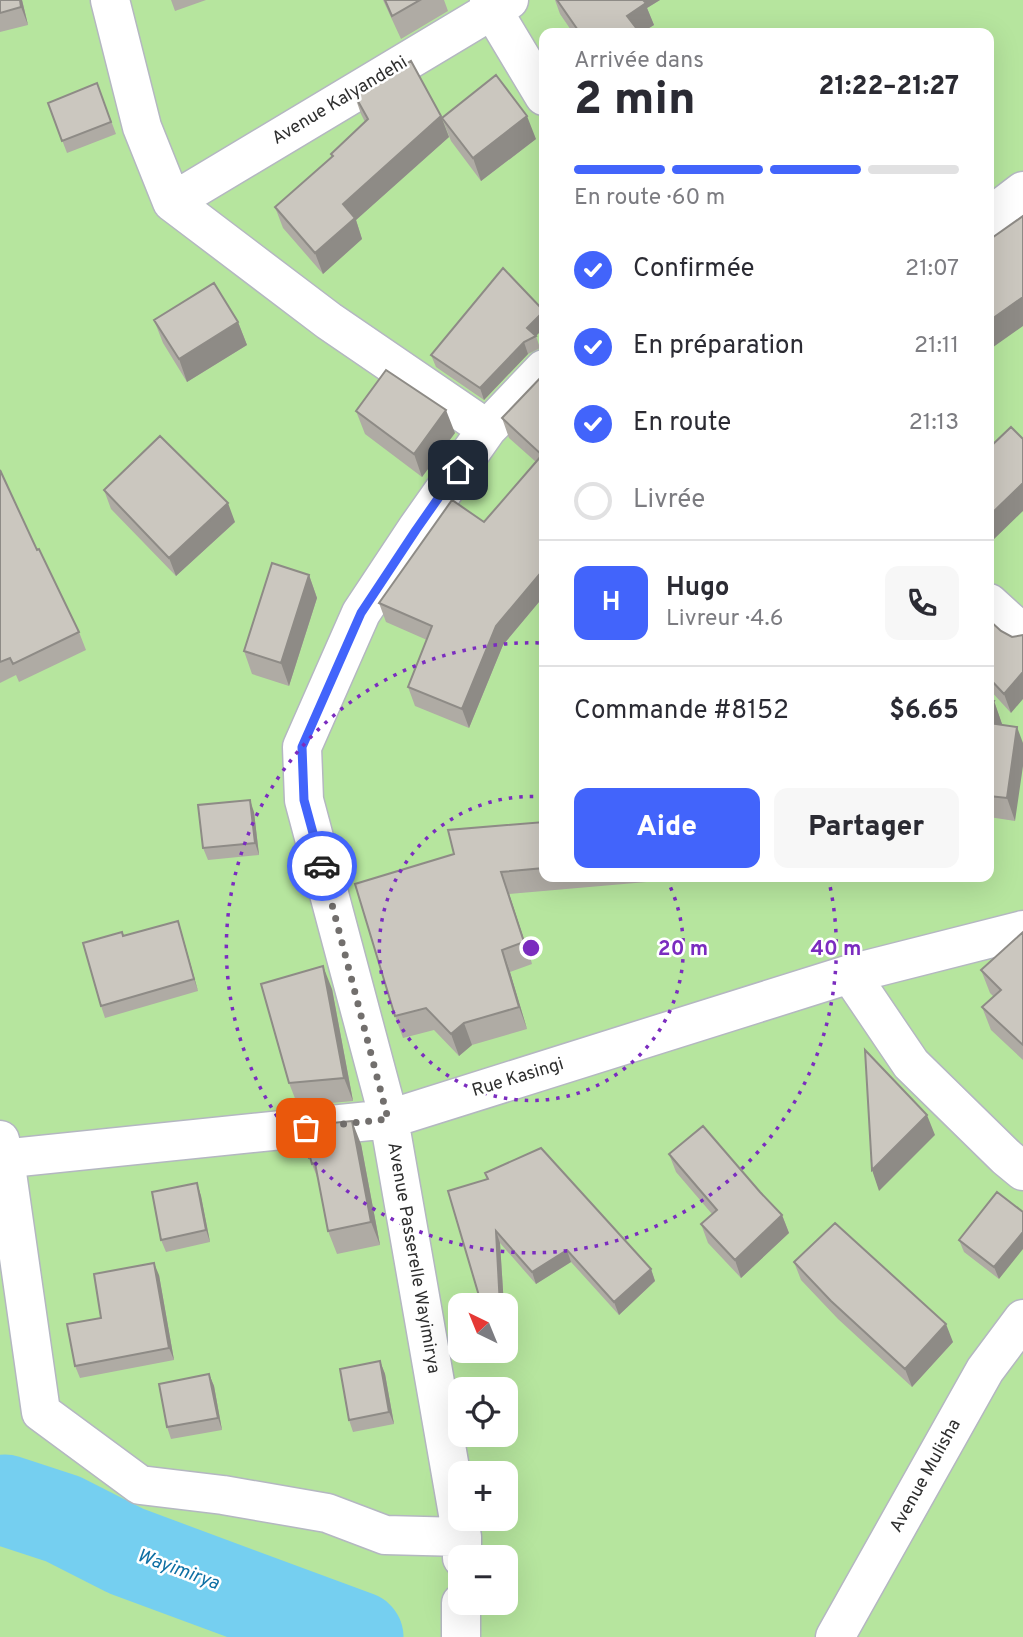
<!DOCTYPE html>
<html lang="fr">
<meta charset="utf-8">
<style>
:root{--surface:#fff;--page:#f7f7f7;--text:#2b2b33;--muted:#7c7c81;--line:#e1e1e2;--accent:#4264fb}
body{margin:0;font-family:Overpass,sans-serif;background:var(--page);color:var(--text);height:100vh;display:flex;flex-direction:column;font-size:26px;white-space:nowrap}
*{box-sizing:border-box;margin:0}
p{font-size:23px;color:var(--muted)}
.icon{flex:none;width:38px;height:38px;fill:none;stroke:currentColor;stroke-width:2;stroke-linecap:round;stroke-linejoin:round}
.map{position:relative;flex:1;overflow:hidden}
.drawer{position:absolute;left:539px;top:28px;width:455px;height:854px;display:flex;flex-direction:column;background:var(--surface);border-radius:14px;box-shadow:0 7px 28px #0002}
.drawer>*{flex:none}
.needle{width:46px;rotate:317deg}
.buttons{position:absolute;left:448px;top:1293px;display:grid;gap:14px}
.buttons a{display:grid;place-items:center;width:70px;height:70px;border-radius:14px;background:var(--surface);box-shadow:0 7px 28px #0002;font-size:35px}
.pin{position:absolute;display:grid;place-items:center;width:60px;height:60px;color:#fff;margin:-30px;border-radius:14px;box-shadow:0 4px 10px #0006}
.courier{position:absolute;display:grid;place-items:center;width:70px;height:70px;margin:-35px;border:5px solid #4264fb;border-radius:50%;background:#fff;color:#222;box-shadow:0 2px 9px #0007}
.overview em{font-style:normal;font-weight:800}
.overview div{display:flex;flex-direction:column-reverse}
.overview{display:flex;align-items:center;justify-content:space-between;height:119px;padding:0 35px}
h1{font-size:46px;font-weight:800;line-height:52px}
.bar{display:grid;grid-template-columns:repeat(4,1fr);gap:10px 7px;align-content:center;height:84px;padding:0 35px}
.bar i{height:9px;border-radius:5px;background:var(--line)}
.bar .selected{background:var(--accent)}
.bar p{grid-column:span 4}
.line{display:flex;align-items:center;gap:18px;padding:0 35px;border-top:2px solid var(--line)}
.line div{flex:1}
.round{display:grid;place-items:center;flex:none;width:74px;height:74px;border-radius:14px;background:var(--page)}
ol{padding:0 35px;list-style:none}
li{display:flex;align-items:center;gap:21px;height:77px}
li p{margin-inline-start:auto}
li .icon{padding:7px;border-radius:50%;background:var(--accent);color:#fff;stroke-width:4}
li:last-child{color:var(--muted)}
li i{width:38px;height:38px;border:4px solid var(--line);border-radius:50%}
.button{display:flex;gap:14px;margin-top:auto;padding:14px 35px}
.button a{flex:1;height:80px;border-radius:14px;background:var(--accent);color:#fff;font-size:28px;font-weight:800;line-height:80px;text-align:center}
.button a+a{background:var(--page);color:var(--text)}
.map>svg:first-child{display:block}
</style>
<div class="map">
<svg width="1023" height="1637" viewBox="0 0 1023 1637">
<rect width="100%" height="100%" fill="#efe9e1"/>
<path fill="#b6e59e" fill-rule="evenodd" d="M0 0H1023V1637H0ZM544 33H989V877H544ZM460 1306H506V1351H460ZM460 1390H506V1435H460ZM460 1474H506V1519H460ZM460 1558H506V1603H460Z"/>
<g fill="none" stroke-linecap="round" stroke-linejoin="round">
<path stroke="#75cff0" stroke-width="91" d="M0 1501 5 1500 63 1519 126 1551 358 1637"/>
<g stroke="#b4b7c1" stroke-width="41">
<path id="minor" d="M110 0 142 127 172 202 329 321 487 429
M489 0 493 11 544 96
M172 202 509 0
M989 217 1023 191
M989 603 1023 634
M850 974 911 1064 1006 1157 1023 1171
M0 1140 5 1159 41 1412 140 1485 223 1495 327 1513 385 1535 462 1537
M0 1159 389 1119 850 974 1023 930
M462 1558V1537L389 1119 304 800 302 747 361 613 416 530 487 429 544 369
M461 1637V1603
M835 1637 985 1370 1023 1319"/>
</g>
<use href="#minor" stroke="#fff" stroke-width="38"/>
</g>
<path fill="#afaba4" d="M0 0H22L28 25 0 32Z
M171 0H206L175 11Z
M383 0H444L448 11 401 39Z
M555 0H660L647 8 654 25 641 33H573L560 14Z
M97 83 116 134 67 153 48 103Z
M354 94 441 116 449 137 356 220 362 239 323 274 283 228 275 207 332 157 331 154 365 122 361 114Z
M442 118 536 139 481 181 451 141Z
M154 320 238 322 247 345 187 382 163 343Z
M536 336 540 348 528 354 484 400 436 367 431 355Z
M544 374V596L503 645 469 728 415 706 408 687 427 640 386 622 379 603 484 522 536 462 509 438 502 418Z
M356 411 455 433 422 477 365 434Z
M0 470 37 550 79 632 86 650 19 682 16 675 0 683Z
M104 490 235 522 176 576 111 509Z
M309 575 317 598 289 686 252 674 244 651Z
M989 620 1001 631 1012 637 1011 713 989 689Z
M989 699 994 701 1002 724 1001 725 1015 821 989 817Z
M254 812 259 855 208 860 203 848Z
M544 822V877H657L658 881 509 894 532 964 510 972 527 1029 472 1045 459 1056 434 1030 403 1038 395 1016 454 854Z
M178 921 198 991 105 1018 101 1006 124 936Z
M1023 932V1060L991 1030 982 1007 994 997 990 993 981 970Z
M332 989 353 1101 298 1106 289 1083Z
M361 1144 380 1245 337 1254 328 1231 320 1185 312 1164Z
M669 1154 760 1192 782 1215 789 1233 741 1278 708 1243 701 1224 712 1214 676 1172Z
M487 1179 651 1269 655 1281 619 1315 571 1262 536 1284 500 1243 504 1306Z
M197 1183 201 1196 210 1242 166 1252 161 1240Z
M997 1192 999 1279 964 1252 959 1240Z
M794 1262 953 1342 912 1387 838 1319 801 1280Z
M159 1275 174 1360 80 1378 75 1366 101 1318Z
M380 1361 385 1374 394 1424 353 1432 349 1420Z
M209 1374 214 1386 222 1430 171 1439 167 1427Z"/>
<path fill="#8e8b86" d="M20 0H22L28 25 21 7Z
M640 0H660L647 8 654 25 641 33H634L627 16Z
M441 116 449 137 356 220 362 239 323 274 315 253 343 204Z
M527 116 536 139 481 181 473 158Z
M1023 297V326L989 350V321Z
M544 311V328L536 336 527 328Z
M238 322 247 345 187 382 179 359Z
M524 342 528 354 484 400 480 388Z
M446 410 455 433 422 477 414 454Z
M1023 483V511L989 544V516Z
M228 503 235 522 176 576 169 558Z
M544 569V596L503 645 469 728 462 709 496 626Z
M309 575 317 598 289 686 281 663Z
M1023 672V699L1011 713 1004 694Z
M994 701 1002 724 989 739V707Z
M1017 727 1023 743V766L1015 821 1007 798Z
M250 800 254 812 259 855 255 843Z
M501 872 509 894 532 964 524 942Z
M178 921 182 934 198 991 194 979Z
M502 950 510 972 527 1029 519 1007Z
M323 966 332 989 353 1101 344 1078Z
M464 1023 472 1045 459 1056 451 1034Z
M927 1115 935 1135 879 1191 872 1170Z
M352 1121 361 1144 380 1245 371 1222Z
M197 1183 201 1196 210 1242 206 1230Z
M782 1215 789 1233 741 1278 735 1260Z
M496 1231 500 1243 504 1306H500Z
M1023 1232V1249L999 1279 994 1267Z
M567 1250 571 1262 536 1284 532 1272Z
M154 1263 159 1275 174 1360 169 1348Z
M651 1269 655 1281 619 1315 614 1302Z
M946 1324 953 1342 912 1387 905 1369Z
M380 1361 385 1374 394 1424 389 1412Z
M209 1374 214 1386 222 1430 218 1418Z"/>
<path fill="#cbc7bf" stroke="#8e8b86" stroke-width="2" d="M0 0H20L21 7 0 13Z
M385 0H420L392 16Z
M557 0H643L646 3 627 16 640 33H580Z
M411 61 441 116 343 204 355 218 315 253 275 207 333 156 331 154 368 119 354 94Z
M496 75 527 116 473 158 442 118Z
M97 83 111 122 62 141 48 103Z
M1023 216V297L989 321V240Z
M503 268 544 311 527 328 536 336 524 342 480 388 431 355Z
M214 283 238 322 179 359 154 320Z
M386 370 446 410 414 454 356 411Z
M544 374V569L496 626 462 709 408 687 432 626 379 603 452 500 484 522 542 455 502 418Z
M1011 427 1023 439V483L989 516V448Z
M160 436 228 503 169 558 104 490Z
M0 470 37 550 39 549 79 632 13 664 10 658 0 662Z
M272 563 309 575 281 663 244 651Z
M989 620 1001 631 1012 637 1023 635V672L1004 694 989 678Z
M989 699 994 701 989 707Z
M989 723 1017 727 1007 798 989 796Z
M250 800 255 843 203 848 198 805Z
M544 822V868L501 872 524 942 502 950 519 1007 464 1023 451 1034 426 1008 395 1016 355 884 454 854 448 830Z
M178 921 194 979 101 1006 83 943 122 932 123 936Z
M1023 932V1045L982 1007 1001 990 981 970Z
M323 966 344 1078 289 1083 261 984Z
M865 1050 927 1115 872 1170Z
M352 1121 371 1222 328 1231 315 1163 312 1164 301 1126Z
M703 1126 760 1192 782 1215 735 1260 701 1224 717 1210 669 1154Z
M541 1148 651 1269 614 1302 567 1250 532 1272 496 1231 500 1306H482L448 1191 488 1179 485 1173Z
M197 1183 206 1230 161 1240 152 1192Z
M997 1192 1023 1212V1232L994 1267 959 1240Z
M835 1223 946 1324 905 1369 831 1301 794 1262Z
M154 1263 169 1348 75 1366 67 1324 101 1318 94 1274Z
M380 1361 389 1412 349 1420 340 1369Z
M209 1374 218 1418 167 1427 159 1384Z"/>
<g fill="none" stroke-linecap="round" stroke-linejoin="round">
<path stroke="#726f6d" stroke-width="7" stroke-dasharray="0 12.6" d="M306 1128 388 1119 322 866"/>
<path stroke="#4264fb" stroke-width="9" d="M322 866 304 800 302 747 361 613 416 530 458 470"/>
</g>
<g fill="none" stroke="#7b2cbf" stroke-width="3.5" stroke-dasharray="3.5 7">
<path d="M666 878A152 152 0 1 1 544 797"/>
<path d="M828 877A305 305 0 1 1 542 643"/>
</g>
<g text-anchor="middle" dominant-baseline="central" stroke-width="5" stroke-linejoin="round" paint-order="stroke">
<g font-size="18" fill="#2e2e2e" stroke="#fff">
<text transform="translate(340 101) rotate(-31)">Avenue Kalyandehi</text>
<text transform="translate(518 1078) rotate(-17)">Rue Kasingi</text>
<text transform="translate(413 1258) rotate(80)">Avenue Passerelle Wayimirya</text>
<text transform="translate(926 1476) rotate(-61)">Avenue Mulisha</text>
</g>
<g font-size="19" font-style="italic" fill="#0d6fa3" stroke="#fff">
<text transform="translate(178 1570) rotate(20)">Wayimirya</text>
</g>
</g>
<circle cx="531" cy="948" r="10" fill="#7b2cbf" stroke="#fff" stroke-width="3.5"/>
<g font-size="21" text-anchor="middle" font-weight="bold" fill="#7b2cbf" stroke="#fff" stroke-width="5" stroke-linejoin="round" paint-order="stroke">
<text x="683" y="955">20 m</text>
<text x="836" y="955">40 m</text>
</g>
</svg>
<div class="buttons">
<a><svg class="needle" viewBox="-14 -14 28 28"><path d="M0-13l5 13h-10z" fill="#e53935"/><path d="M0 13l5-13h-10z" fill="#7c7c81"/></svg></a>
<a><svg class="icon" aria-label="locate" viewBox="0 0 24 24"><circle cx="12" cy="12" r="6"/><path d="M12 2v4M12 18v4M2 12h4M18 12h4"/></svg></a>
<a>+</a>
<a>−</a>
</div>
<div class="pin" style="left:306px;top:1128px;background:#ea580c"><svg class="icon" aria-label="bag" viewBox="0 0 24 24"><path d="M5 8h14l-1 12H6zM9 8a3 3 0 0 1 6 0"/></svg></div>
<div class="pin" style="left:458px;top:470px;background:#1f2937"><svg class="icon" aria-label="home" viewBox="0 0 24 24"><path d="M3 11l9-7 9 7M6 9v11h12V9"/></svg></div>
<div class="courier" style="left:322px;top:866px"><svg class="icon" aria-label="car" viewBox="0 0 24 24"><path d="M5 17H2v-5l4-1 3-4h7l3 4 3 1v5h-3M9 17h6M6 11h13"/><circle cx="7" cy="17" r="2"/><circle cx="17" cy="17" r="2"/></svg></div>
<section class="drawer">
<div class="overview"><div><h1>2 min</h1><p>Arrivée dans</p></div><em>21:22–21:27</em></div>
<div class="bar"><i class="selected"></i><i class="selected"></i><i class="selected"></i><i></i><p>En route · 60 m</p></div>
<ol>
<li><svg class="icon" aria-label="check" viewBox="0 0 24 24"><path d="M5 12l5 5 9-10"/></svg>Confirmée<p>21:07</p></li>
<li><svg class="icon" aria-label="check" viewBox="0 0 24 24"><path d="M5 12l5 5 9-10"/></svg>En préparation<p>21:11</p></li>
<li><svg class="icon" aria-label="check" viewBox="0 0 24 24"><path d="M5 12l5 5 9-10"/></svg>En route<p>21:13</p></li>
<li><i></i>Livrée</li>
</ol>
<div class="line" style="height:126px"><b class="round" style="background:var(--accent);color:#fff">H</b><div><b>Hugo</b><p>Livreur · 4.6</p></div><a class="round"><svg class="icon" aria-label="phone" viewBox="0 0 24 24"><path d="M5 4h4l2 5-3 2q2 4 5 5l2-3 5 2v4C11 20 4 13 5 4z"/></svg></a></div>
<div class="line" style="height:91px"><div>Commande #8152</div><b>$6.65</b></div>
<div class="button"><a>Aide</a><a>Partager</a></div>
</section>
</div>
